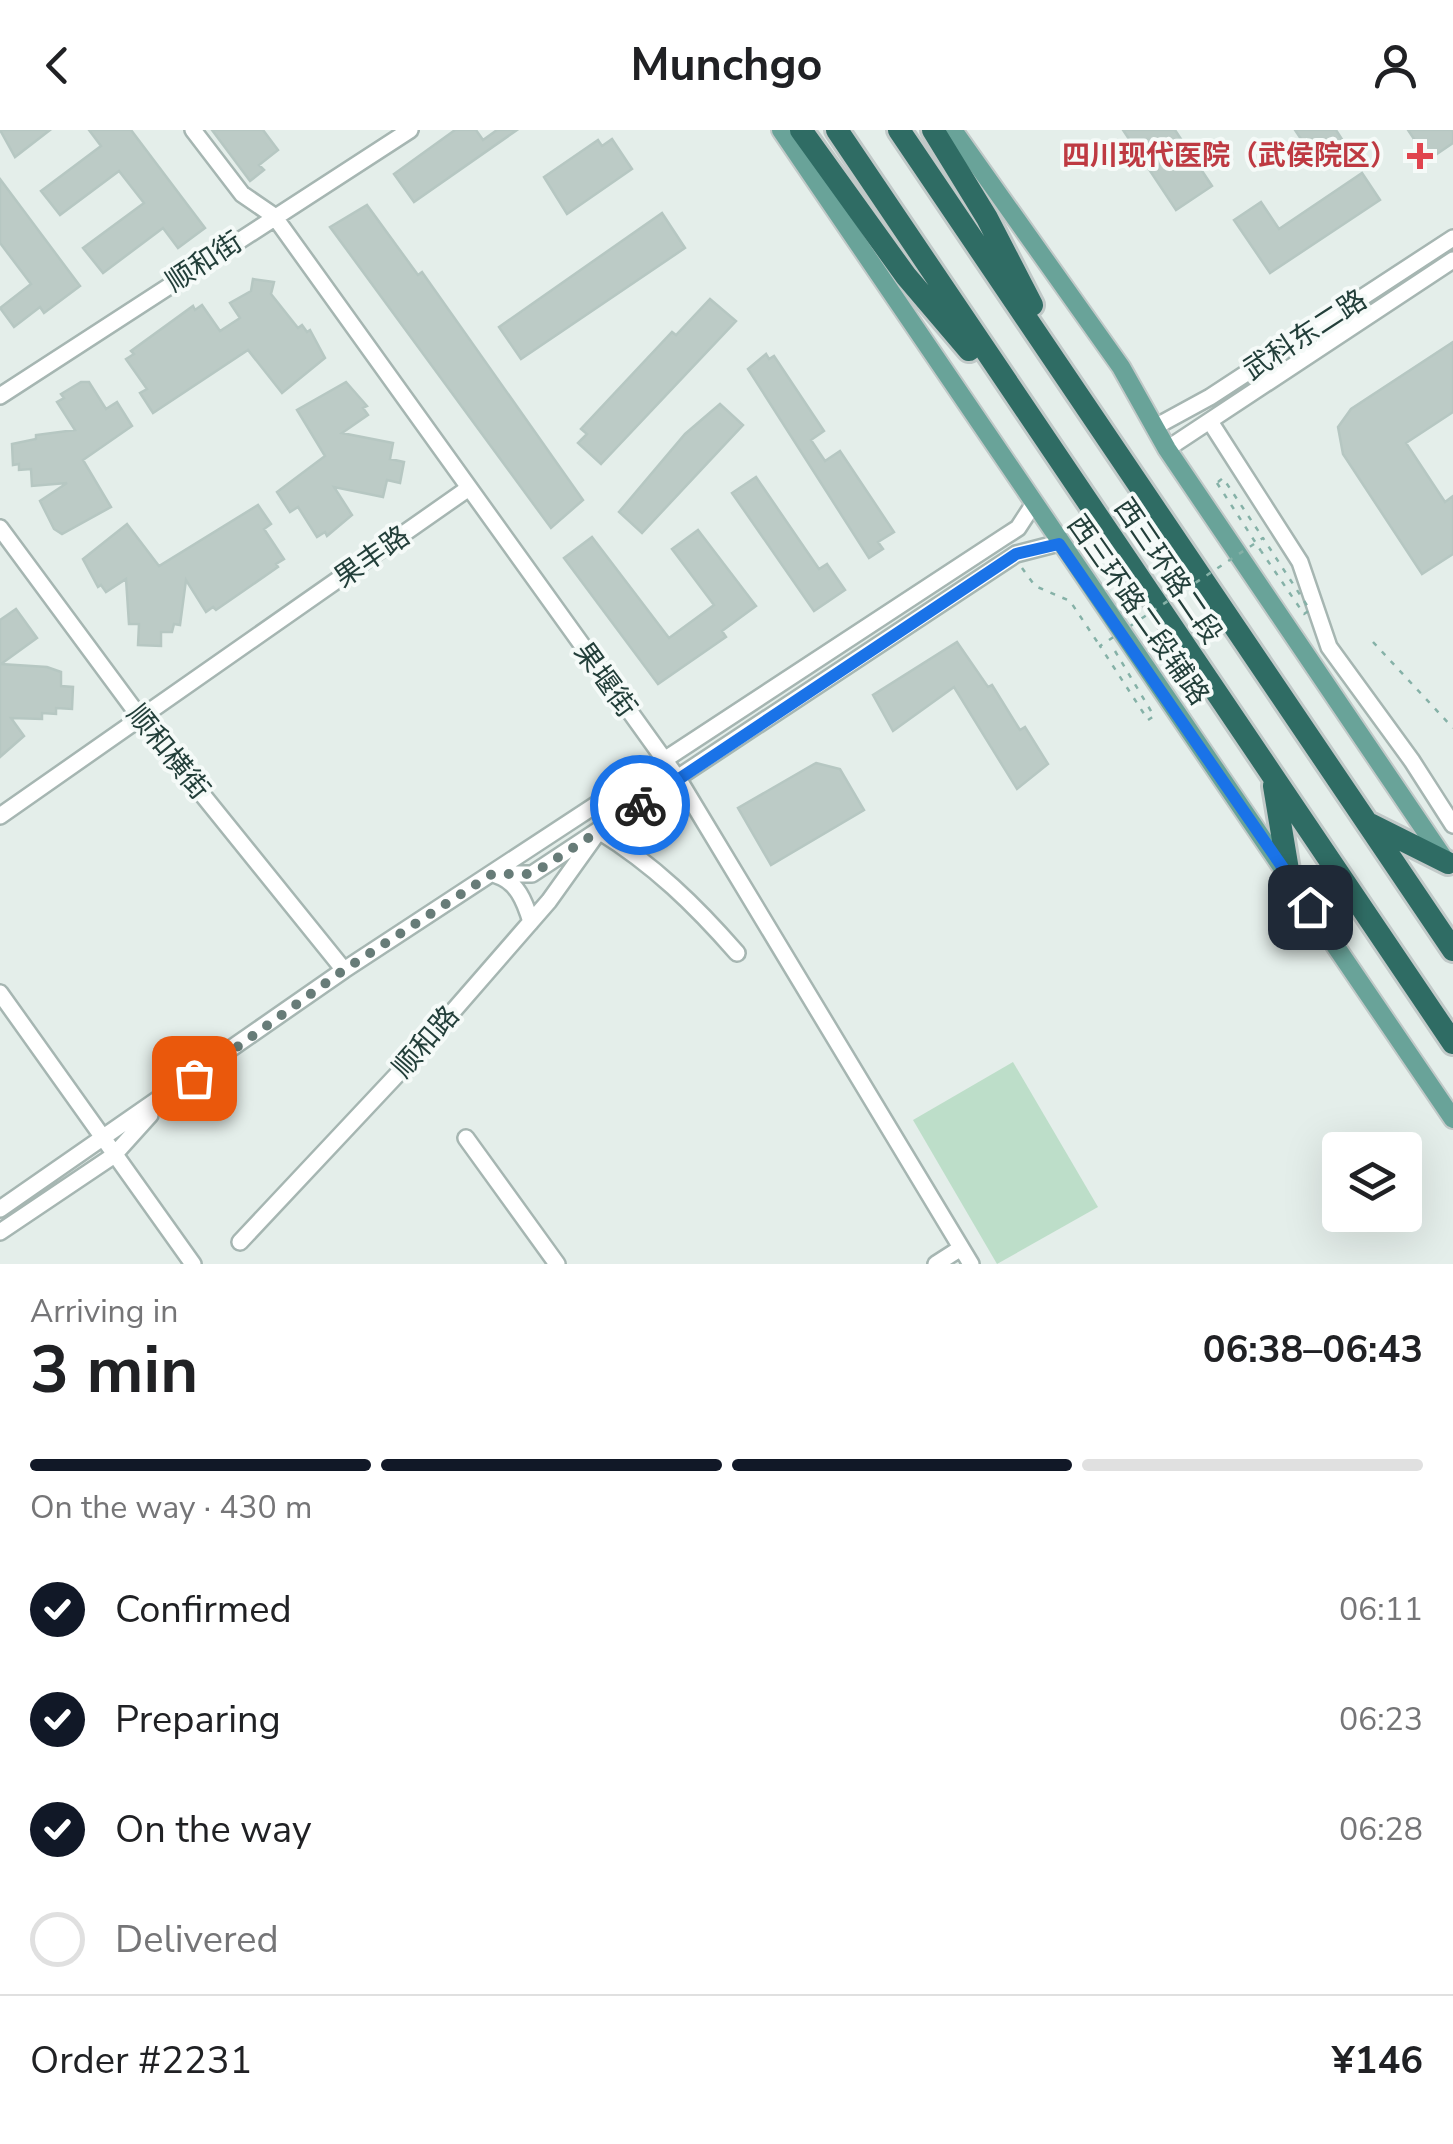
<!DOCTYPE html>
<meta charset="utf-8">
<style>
:root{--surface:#fff;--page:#f2f2f2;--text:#202124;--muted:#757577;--line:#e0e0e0;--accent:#111827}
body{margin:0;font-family:"Nunito Sans","Noto Sans SC",sans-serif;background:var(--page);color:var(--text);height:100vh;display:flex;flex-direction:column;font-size:38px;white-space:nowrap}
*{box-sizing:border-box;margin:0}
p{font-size:32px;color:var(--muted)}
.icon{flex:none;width:55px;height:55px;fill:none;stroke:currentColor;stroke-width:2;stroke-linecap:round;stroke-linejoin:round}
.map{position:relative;height:1134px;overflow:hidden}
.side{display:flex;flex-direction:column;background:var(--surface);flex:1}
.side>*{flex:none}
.buttons{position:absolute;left:1322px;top:1002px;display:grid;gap:20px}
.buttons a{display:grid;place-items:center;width:100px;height:100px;border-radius:10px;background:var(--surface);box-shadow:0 10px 40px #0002;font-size:50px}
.pin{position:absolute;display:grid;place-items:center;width:85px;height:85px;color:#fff;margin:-42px;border-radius:20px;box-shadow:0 5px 15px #0006}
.courier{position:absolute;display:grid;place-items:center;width:100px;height:100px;margin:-50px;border:8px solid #1a73e8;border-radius:50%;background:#fff;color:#222;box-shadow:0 2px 12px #0007}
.overview em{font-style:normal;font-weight:700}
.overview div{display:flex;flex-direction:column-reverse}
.overview{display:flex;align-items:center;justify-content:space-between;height:170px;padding:0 30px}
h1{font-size:65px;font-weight:700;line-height:75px}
.bar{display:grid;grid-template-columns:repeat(4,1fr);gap:15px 10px;align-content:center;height:120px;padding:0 30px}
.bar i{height:12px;border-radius:8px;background:var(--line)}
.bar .selected{background:var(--accent)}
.bar p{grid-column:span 4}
.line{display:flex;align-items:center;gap:25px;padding:0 30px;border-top:2px solid var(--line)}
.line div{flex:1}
ol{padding:0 30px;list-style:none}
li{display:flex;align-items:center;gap:30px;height:110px}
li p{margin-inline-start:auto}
li .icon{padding:10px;border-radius:50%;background:var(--accent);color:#fff;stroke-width:4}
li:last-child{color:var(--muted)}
li i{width:55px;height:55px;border:5px solid var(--line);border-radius:50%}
header{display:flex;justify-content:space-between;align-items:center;height:130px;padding:0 30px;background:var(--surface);font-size:45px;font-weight:700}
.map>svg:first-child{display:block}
</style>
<header><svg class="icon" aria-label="back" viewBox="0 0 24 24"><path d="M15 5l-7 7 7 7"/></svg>Munchgo<svg class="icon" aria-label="person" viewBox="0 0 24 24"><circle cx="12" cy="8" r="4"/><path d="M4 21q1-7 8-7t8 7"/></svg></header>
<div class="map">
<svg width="1453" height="1134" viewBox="0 0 1453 1134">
<rect width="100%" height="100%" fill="#e4eeea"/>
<path fill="#bddec9" d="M1013 932 1098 1077 997 1134 913 990Z"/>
<path fill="#bccbc6" stroke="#b6c7c2" stroke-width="2.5" d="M0 0H50L15 27Z
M89 0H131L205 98 178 118 163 98 103 143 83 118 144 73 119 41 60 85 41 61 101 16Z
M212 0H263L278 20 259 35 264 40 250 51Z
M455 0H476L483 10 497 0H517L414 72 394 44Z
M1123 0H1175L1212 56 1176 80Z
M1295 0H1336L1343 11 1315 30Z
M1408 0H1453V13L1428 30Z
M612 9 632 39 567 84 544 47 598 10 602 16Z
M1362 43 1380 70 1270 143 1234 90 1261 72 1279 99Z
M0 49 80 156 44 183 40 177 14 197 0 178 31 154 0 113Z
M367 75 418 145 422 142 583 370 551 398 330 97Z
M662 83 685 118 521 229 499 197Z
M253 149 274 152 271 164 298 198 302 195 307 202 310 200 325 228 282 263 248 220 153 283 140 263 147 259 126 229 134 224 131 221 193 176 195 180 202 175 220 201 240 188 230 173 251 161Z
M710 169 736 191 601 334 578 313 587 304 581 299 672 202 676 205Z
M1453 212V282L1406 313 1445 372 1453 366V424L1422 444 1343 324 1338 297 1351 279Z
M766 224 769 229 774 226 824 301 811 310 825 331 840 321 894 402 878 412 883 419 869 428 748 239Z
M81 252H89L106 279 117 272 132 296 83 330 111 377 62 404 54 399 40 371 67 353 32 356 31 339 19 340V334L13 335 12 314 36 309V305L75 300 57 272 64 268 61 264Z
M346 252 367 276 363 278 368 285 342 303 393 313 390 329 404 332 400 353 387 350 383 367 334 357 352 385 327 406 325 402 317 407 298 377 290 382 277 362 325 326 297 280Z
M720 274 743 295 642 403 619 382 685 304Z
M756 347 819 439 827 434 845 460 814 481 732 363Z
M258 375 271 394 264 399 284 429 276 434 278 437 216 480 213 477 206 482 186 450 180 495 174 494 172 502H161V516L138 515 139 494H129L126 449 106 462 101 455 98 457 83 429 127 394 159 436Z
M698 400 756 476 722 501 726 507 658 554 564 428 592 407 669 508 714 475 672 419Z
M16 479 37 508 1 534 47 537 61 542V556L73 557 72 579 56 578V584L42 583V589L11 588 24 606 0 627V490Z
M957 512 988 557 992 555 1020 600 1025 597 1048 634 1017 659 954 557 893 601 873 565Z
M816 633 840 639 864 680 771 735 738 678Z"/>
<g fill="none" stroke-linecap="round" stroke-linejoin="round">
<g stroke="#a6b6b2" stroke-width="20">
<path id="minor" d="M193 0 242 64 274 86 679 650 971 1134
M0 266 410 0
M1211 293 1300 432 1329 517 1412 631 1453 695
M1155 297 1210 267 1453 108
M1167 319 1453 130
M0 398 139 586 344 840
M0 686 466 360
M496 744H532L1016 424 1059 413
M496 745C517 751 525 772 531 792
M0 863 193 1134
M466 1008 557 1134
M0 1079 344 840 1004 407 1018 398 1033 375
M0 1102 113 1026 150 985
M240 1112 408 933 549 771 599 701C654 735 695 775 737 823
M936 1134 961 1118"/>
</g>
<g stroke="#c1c9c8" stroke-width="22">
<path id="major" d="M781 0 1453 989
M953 0 1121 237 1167 319 1447 733"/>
</g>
<g stroke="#c1c9c8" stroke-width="28">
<path id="highway" d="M801 0 906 146 969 220
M837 0 1453 913
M899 0 1453 820
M933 0 987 88 1032 175
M1274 656 1289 746
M1370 694 1448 733"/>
</g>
<path stroke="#85b1a7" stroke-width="2.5" stroke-dasharray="5 8" stroke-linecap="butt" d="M1218 352 1223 348 1263 408
M1217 353 1261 421
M1022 438 1035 456 1070 471 1100 516
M1373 512 1453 598"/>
<use href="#minor" stroke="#fff" stroke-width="15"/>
<use href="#major" stroke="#69a399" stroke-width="18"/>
<use href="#highway" stroke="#2f6c64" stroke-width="22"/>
<path stroke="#85b1a7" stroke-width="2.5" stroke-dasharray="5 8" stroke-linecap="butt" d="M1115 521 1154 586 1148 590 1100 516 1263 408 1310 480 1304 484 1261 421"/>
</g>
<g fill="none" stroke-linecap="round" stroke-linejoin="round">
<path stroke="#677c78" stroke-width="10" stroke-dasharray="0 18" d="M194 948 344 840 492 744H532L640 675"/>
<path stroke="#1a73e8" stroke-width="12" d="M640 675 1016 424 1059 414 1310 777"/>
</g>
<path fill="#e0444e" stroke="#f5faf8" stroke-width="4" d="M1415 11h10v10h10v10h-10v10h-10v-10h-10v-10h10z"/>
<g text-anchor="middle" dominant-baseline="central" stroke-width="8" stroke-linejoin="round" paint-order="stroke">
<g font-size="28" font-weight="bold" fill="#be3a42" stroke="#f5faf8" text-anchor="end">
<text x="1398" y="26">四川现代医院（武侯院区）</text>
</g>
<g font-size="28" fill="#233f3a" stroke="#f5faf8">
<text transform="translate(204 132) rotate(-33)">顺和街</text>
<text transform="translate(1305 205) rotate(-33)">武科东二路</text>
<text transform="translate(372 427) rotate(-35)">果丰路</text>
<text transform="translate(1168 441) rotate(56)">西三环路二段</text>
<text transform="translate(1138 480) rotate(55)">西三环路二段辅路</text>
<text transform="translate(605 550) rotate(54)">果堰街</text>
<text transform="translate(168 622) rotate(51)">顺和横街</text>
<text transform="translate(426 912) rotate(-49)">顺和路</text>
</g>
</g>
</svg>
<div class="buttons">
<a><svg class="icon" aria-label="layers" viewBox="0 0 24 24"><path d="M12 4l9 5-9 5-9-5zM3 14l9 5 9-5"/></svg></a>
</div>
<div class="pin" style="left:194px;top:948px;background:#ea580c"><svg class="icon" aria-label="bag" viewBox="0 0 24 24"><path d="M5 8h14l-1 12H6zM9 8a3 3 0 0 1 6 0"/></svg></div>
<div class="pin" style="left:1310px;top:777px;background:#1f2937"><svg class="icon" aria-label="home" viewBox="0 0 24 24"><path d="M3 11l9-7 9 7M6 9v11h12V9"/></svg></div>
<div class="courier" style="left:640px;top:675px"><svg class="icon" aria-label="bike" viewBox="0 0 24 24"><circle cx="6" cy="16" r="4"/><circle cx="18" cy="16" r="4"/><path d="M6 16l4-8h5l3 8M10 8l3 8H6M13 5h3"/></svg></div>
</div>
<section class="side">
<div class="overview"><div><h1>3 min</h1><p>Arriving in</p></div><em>06:38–06:43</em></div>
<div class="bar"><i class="selected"></i><i class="selected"></i><i class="selected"></i><i></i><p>On the way · 430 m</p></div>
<ol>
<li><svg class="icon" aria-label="check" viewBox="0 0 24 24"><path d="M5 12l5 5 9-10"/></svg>Confirmed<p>06:11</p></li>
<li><svg class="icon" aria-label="check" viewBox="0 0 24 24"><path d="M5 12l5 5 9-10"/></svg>Preparing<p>06:23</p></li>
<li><svg class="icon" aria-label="check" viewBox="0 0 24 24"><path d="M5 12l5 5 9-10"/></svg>On the way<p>06:28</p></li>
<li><i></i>Delivered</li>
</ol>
<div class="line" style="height:130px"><div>Order #2231</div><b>¥146</b></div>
</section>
